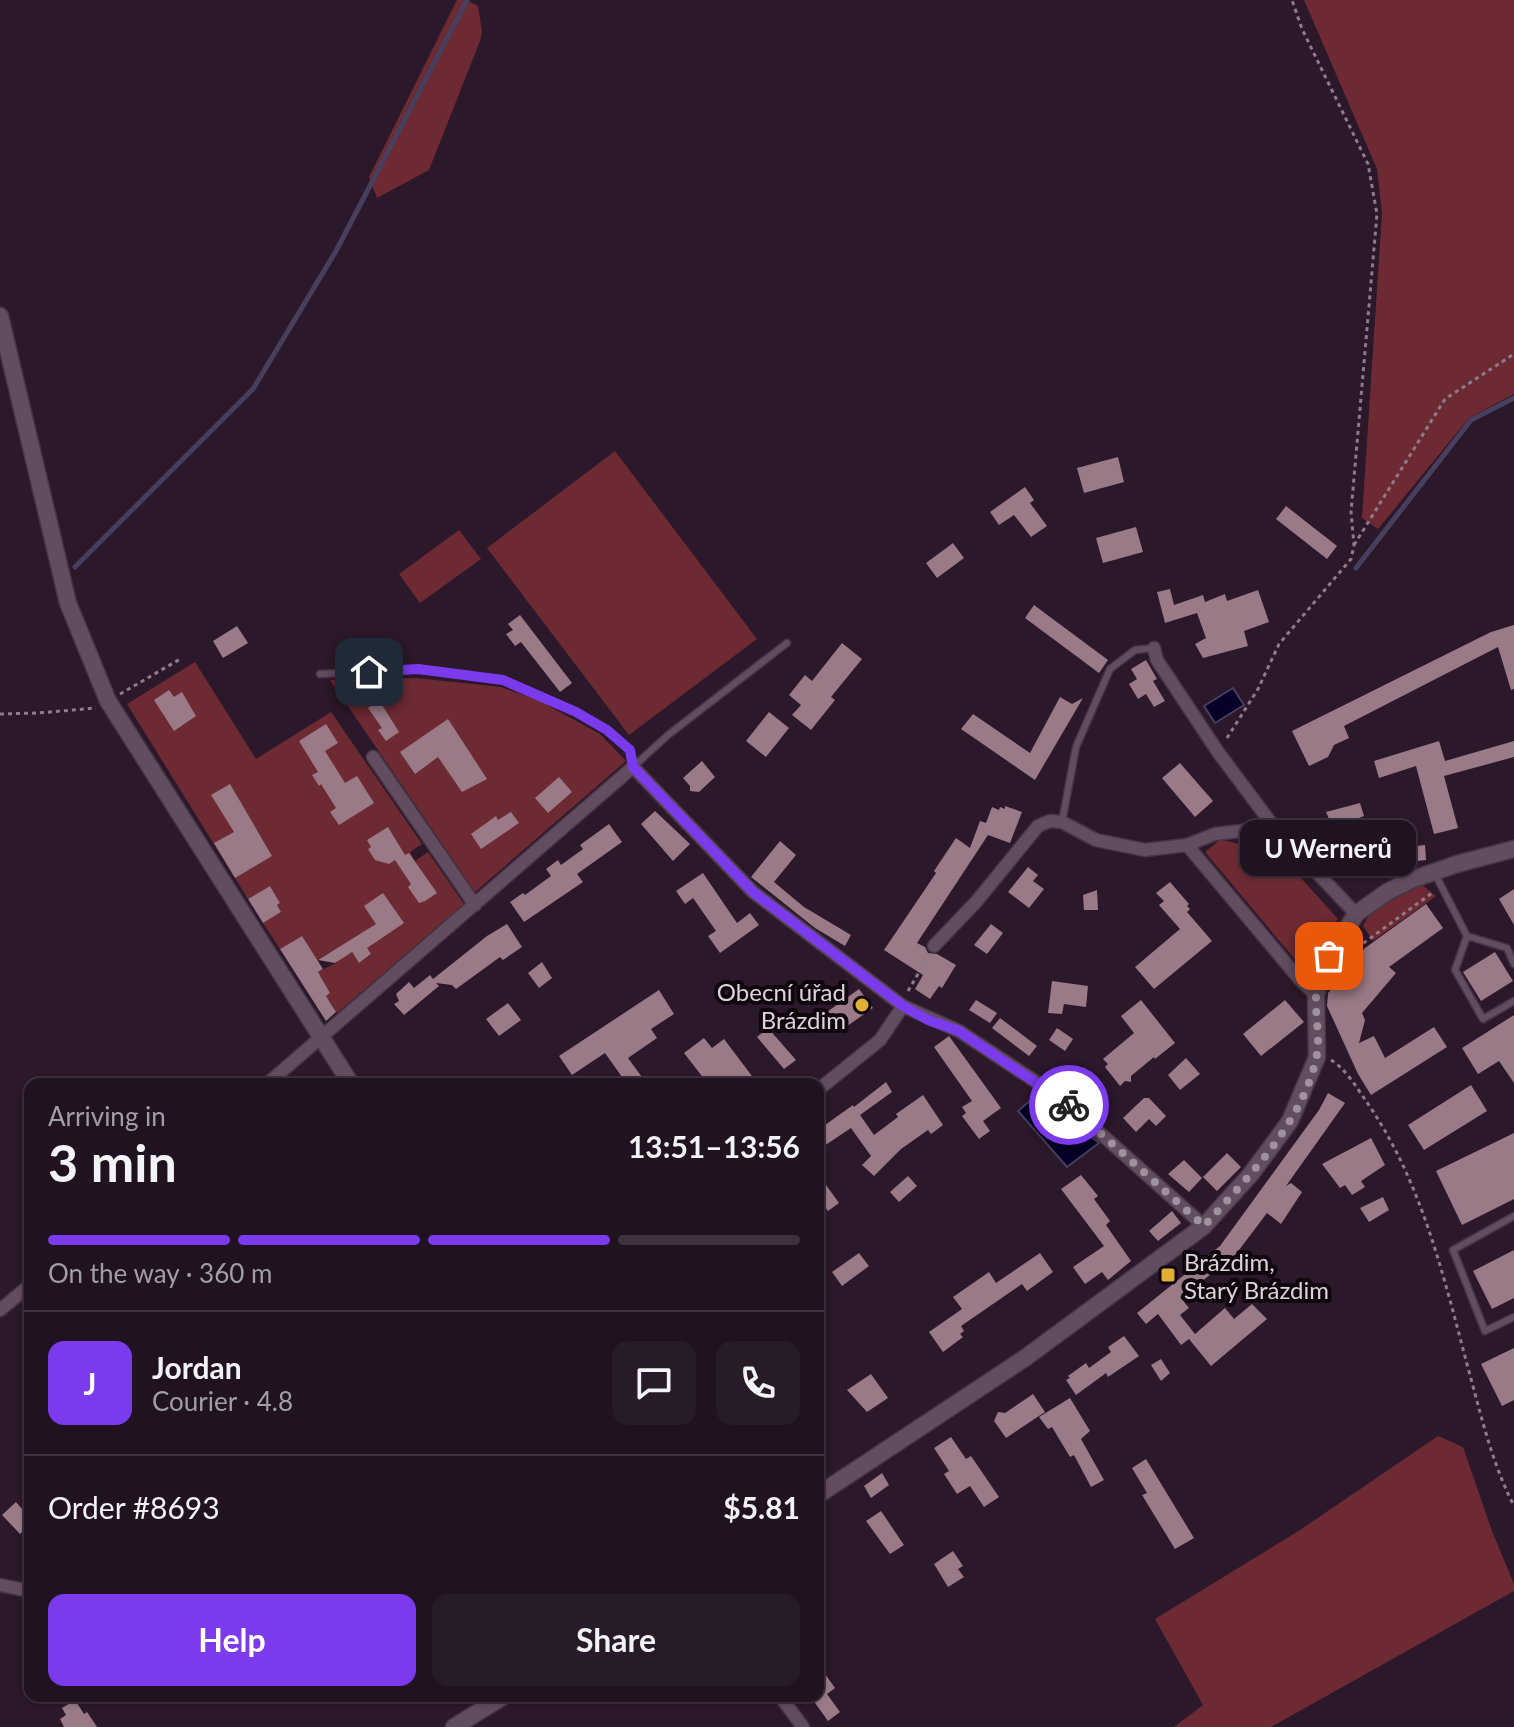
<!DOCTYPE html>
<meta charset="utf-8">
<style>
:root{--surface:#201220;--page:#281b29;--text:#f1f3f6;--muted:#a29ea5;--line:#3d323e;--accent:#7c3aed}
body{margin:0;font-family:Lato,sans-serif;background:var(--page);color:var(--text);height:100vh;display:flex;flex-direction:column;font-size:30px;white-space:nowrap}
*{box-sizing:border-box;margin:0}
p{font-size:26px;color:var(--muted)}
.icon{flex:none;width:44px;height:44px;fill:none;stroke:currentColor;stroke-width:2;stroke-linecap:round;stroke-linejoin:round}
.map{position:relative;flex:1;overflow:hidden}
.side{position:absolute;left:24px;top:1078px;width:800px;height:624px;display:flex;flex-direction:column;background:var(--surface);border-radius:16px;box-shadow:0 2px 6px #0004,0 0 0 2px var(--line)}
.side>*{flex:none}
.pin{position:absolute;display:grid;place-items:center;width:68px;height:68px;color:#fff;margin:-34px;border-radius:16px;box-shadow:0 4px 12px #0006}
.courier{position:absolute;display:grid;place-items:center;width:80px;height:80px;margin:-40px;border:6px solid #7c3aed;border-radius:50%;background:#fff;color:#222;box-shadow:0 2px 10px #0007}
.bubble{position:absolute;height:56px;border-radius:16px;background:var(--surface);box-shadow:0 2px 6px #0004,0 0 0 2px var(--line);font-size:26px;font-weight:700;line-height:56px;text-align:center}
.head em{font-style:normal;font-weight:700}
.head div{display:flex;flex-direction:column-reverse}
.head{display:flex;align-items:center;justify-content:space-between;height:136px;padding:0 24px}
h1{font-size:52px;font-weight:700;line-height:60px}
.bar{display:grid;grid-template-columns:repeat(4,1fr);gap:12px 8px;align-content:center;height:96px;padding:0 24px}
.bar i{height:10px;border-radius:6px;background:var(--line)}
.bar .on{background:var(--accent)}
.bar p{grid-column:span 4}
.line{display:flex;align-items:center;gap:20px;padding:0 24px;border-top:2px solid var(--line)}
.line div{flex:1}
.round{display:grid;place-items:center;flex:none;width:84px;height:84px;border-radius:16px;background:var(--page)}
.cta{display:flex;gap:16px;margin-top:auto;padding:16px 24px}
.cta a{flex:1;height:92px;border-radius:16px;background:var(--accent);color:#fff;font-size:32px;font-weight:700;line-height:92px;text-align:center}
.cta a+a{background:var(--page);color:var(--text)}
.map>svg:first-child{display:block}
</style>
<div class="map">
<svg width="1514" height="1727" viewBox="0 0 1514 1727">
<rect width="100%" height="100%" fill="#2b182a"/>
<path fill="#6e2a33" d="M457 0H467L478 6 482 32 480 41 429 170 377 198 369 177Z
M1304 0H1514V394L1469 418 1378 529 1362 518 1382 213 1377 169Z
M615 451 757 639 629 735 487 548Z
M459 530 481 559 420 603 399 574Z
M195 662 256 759 331 712 422 844 410 852 415 861 428 852 464 904 337 1013 326 996 330 993 318 972 336 963 350 950 359 963 371 955 359 935 317 960 302 936 280 949 263 923 281 912 277 905 280 903 270 886 248 899 127 704Z
M416 678 501 687 540 701 600 734 626 761 475 892 330 680Z
M1221 839 1282 857 1338 919 1302 968 1205 852Z
M1422 885 1436 896 1373 941 1363 926C1373 904 1401 894 1422 885Z
M1438 1436 1463 1447 1492 1531 1514 1584V1591L1271 1727H1174L1203 1705 1155 1619 1300 1530Z"/>
<path fill="#070028" stroke="#483f5f" stroke-width="2" d="M1233 688 1244 705 1215 723 1204 706Z
M1038 1094 1099 1143 1067 1167 1018 1111Z"/>
<g fill="none" stroke-linecap="round" stroke-linejoin="round">
<path stroke="#483f5f" stroke-width="5" d="M75 567 253 389 336 251 467 0
M1356 568 1471 420 1514 398"/>
</g>
<path fill="#9a7a87" d="M1118 457 1124 482 1084 493 1077 468Z
M1025 487 1034 500 1030 503 1047 526 1031 537 1014 515 999 525 990 512Z
M1286 506 1337 546 1327 559 1276 519Z
M1136 527 1143 552 1103 563 1096 538Z
M953 543 964 558 937 578 926 563Z
M1170 589 1174 605 1203 595 1205 602 1225 594 1227 601 1258 590 1269 622 1244 631 1248 646 1203 658 1195 644 1206 638 1197 613 1165 623 1157 592Z
M1034 605 1108 660 1099 673 1025 618Z
M520 615 572 683 560 692 521 642 515 646 506 634 513 630 508 624Z
M1514 625V689L1511 690 1498 647 1344 726 1349 738 1334 745 1328 757 1309 766 1292 731 1491 632Z
M237 626 248 643 223 658 213 641Z
M842 643 862 659 831 697 835 700 811 730 792 715 801 705 789 695 805 675 812 681Z
M1146 660 1157 679 1153 681 1165 701 1154 707 1146 694 1138 699 1129 684 1137 679 1131 669Z
M169 690 174 697 182 692 196 716 174 731 154 700Z
M1060 697 1072 704 1083 698 1035 780 961 729 973 714 1030 753Z
M379 700 399 732 386 741 378 730 382 728 368 708Z
M769 712 789 728 766 757 746 741Z
M448 719 487 779 462 792 438 757 415 774 400 752Z
M326 724 338 743 325 751 345 783 357 776 374 803 339 825 330 812 336 808 321 784 319 786 312 775 318 772 299 741Z
M1439 741 1445 761 1514 741V757L1444 776 1458 828 1434 834 1416 766 1379 778 1374 761Z
M702 761 715 777 699 792 690 791V786L683 778Z
M1180 763 1213 801 1195 817 1162 778Z
M559 777 572 792 548 813 535 798Z
M230 784 272 856 235 878 214 843 234 832 211 795Z
M1360 803 1364 816 1333 828 1326 812Z
M1005 806 1022 812 1010 843 988 835 917 943 925 947 928 953 937 954 956 965 942 988 939 986 930 999 915 989 923 975 884 950 936 873 934 871 956 838 970 848 980 821 986 823 992 807 999 810 1000 807 1005 809Z
M655 811 690 844 673 861 641 824Z
M511 812 519 823 481 849 471 834 496 816 498 820Z
M609 824 622 842 577 874 583 882 524 922 510 902 523 893 525 895 551 876 546 869 558 860 561 865 583 849 580 845Z
M388 827 405 855 409 853 437 893 425 901 419 903 408 887 411 884 395 860 389 864 375 860 368 849 371 847 367 840Z
M780 841 796 855 774 882 804 907 851 935 845 946 815 928 751 877Z
M1425 845 1426 860 1352 868 1345 854Z
M1028 867 1038 875 1033 881 1044 889 1029 908 1008 892Z
M703 873 737 923 750 913 759 925 720 953 708 936 716 931 693 898 685 904 676 891Z
M1170 882 1189 904 1187 906 1190 909 1187 912 1212 941 1154 989 1135 967 1180 929 1159 905 1164 901 1156 893Z
M270 886 280 903 277 905 281 912 263 923 248 899Z
M1514 889V925L1499 899Z
M1097 890 1098 910H1084L1083 895Z
M383 893 404 923 367 948 371 954 359 963 352 952 335 963 318 960 376 924 364 906Z
M1426 904 1443 928 1389 967 1396 973 1362 1013 1365 1020 1359 1043 1374 1036 1385 1058 1434 1027 1447 1047 1371 1095 1358 1074 1327 1006 1328 993 1365 948Z
M507 924 522 947 503 960 500 957 456 989 452 985 436 983 439 986 404 1015 394 1004 399 1001 396 994 409 982 414 988 430 975 433 979 487 936Z
M991 924 1003 933 987 954 974 945Z
M302 936 323 969 318 972 330 993 326 996 336 1012 326 1021 280 949Z
M1495 952 1513 981 1481 1001 1463 972Z
M542 962 552 978 539 988 528 973Z
M1052 981 1088 986 1086 1007 1064 1004 1062 1014 1048 1013Z
M859 989 873 1008 840 1031 827 1012Z
M659 990 674 1014 651 1029 657 1038 628 1058 647 1084H627L605 1053 572 1075 559 1056Z
M976 1000 997 1013 990 1023 969 1010Z
M1141 1000 1175 1043 1155 1059 1154 1057 1131 1076V1082L1125 1081 1120 1086 1105 1067 1108 1064 1103 1059 1134 1033 1121 1016Z
M1285 1000 1304 1022 1261 1056 1243 1034Z
M508 1003 521 1020 499 1036 486 1019Z
M1514 1015V1083L1499 1061 1478 1074 1462 1048Z
M1000 1018 1037 1046 1029 1056 992 1028Z
M768 1028 796 1060 784 1069 757 1037Z
M1057 1028 1073 1039 1065 1051 1049 1040Z
M949 1036 1001 1108 983 1121 990 1131 979 1139 962 1116 966 1113 962 1107 972 1101 934 1047Z
M704 1038 712 1048 724 1039 758 1084H708L684 1053Z
M1186 1058 1200 1074 1180 1090 1168 1075Z
M886 1082 892 1092 860 1115 874 1135 898 1117 896 1114 923 1095 943 1125 931 1134 928 1130 901 1149 874 1176 862 1165 871 1156 851 1128 818 1150V1130L853 1105 854 1107Z
M1471 1085 1487 1111 1424 1150 1408 1125Z
M1328 1093 1345 1103 1286 1186 1291 1183 1302 1192 1281 1224 1267 1213 1236 1254 1181 1298 1189 1308 1180 1315 1195 1334 1225 1308 1234 1319 1252 1304 1267 1319 1211 1366 1189 1339 1181 1345 1158 1314 1146 1324 1137 1313 1220 1246 1319 1110Z
M1144 1098H1149L1166 1116 1156 1126 1149 1119 1136 1132 1123 1118Z
M1514 1133V1199L1462 1225 1436 1171Z
M1371 1138 1385 1165 1361 1181 1365 1187 1352 1195 1345 1185 1340 1188 1322 1164Z
M1227 1153 1241 1167 1217 1191 1203 1177Z
M1184 1160 1202 1178 1189 1192 1168 1174Z
M818 1174 839 1203 828 1211 818 1198Z
M1081 1175 1098 1196 1094 1199 1110 1221 1106 1225 1131 1261 1108 1280 1102 1272 1085 1284 1073 1267 1104 1246 1061 1189Z
M908 1176 917 1186 899 1202 890 1192Z
M1383 1197 1389 1210 1369 1222 1360 1208Z
M1172 1211 1181 1223 1158 1241 1149 1231Z
M1514 1250V1298L1492 1309 1473 1271Z
M859 1253 869 1266 842 1286 832 1272Z
M1040 1253 1053 1272 1027 1291 1022 1284 961 1326 964 1331 960 1334 963 1337 943 1352 929 1332 962 1309 953 1297 989 1272 996 1283Z
M1124 1336 1139 1356 1108 1377 1106 1373 1076 1395 1066 1380 1070 1378 1068 1376 1086 1363 1089 1368 1111 1352 1108 1347Z
M1514 1348V1400L1502 1406 1481 1364Z
M1161 1359 1170 1373 1161 1381 1151 1365Z
M871 1374 888 1398 867 1412 847 1390Z
M1033 1394 1045 1412 1006 1438 994 1421 998 1412 1005 1413Z
M1070 1398 1090 1431 1081 1439 1104 1480 1091 1487 1074 1455 1070 1457 1052 1427 1048 1429 1039 1417Z
M951 1437 966 1459 971 1456 999 1497 984 1507 970 1486 957 1494 944 1474 949 1471 934 1448Z
M1146 1459 1194 1538 1175 1549 1142 1495 1147 1493 1132 1468Z
M882 1473 889 1485 871 1498 864 1486Z
M16 1502 30 1518V1524L20 1534 2 1515Z
M881 1511 904 1545 890 1554 866 1521Z
M953 1551 963 1566 958 1569 964 1577 948 1587 934 1564Z
M818 1664 835 1688 827 1694 840 1712 828 1721 810 1696H818Z
M75 1700 84 1714 87 1712 97 1727H64L60 1719 66 1715 62 1708Z"/>
<g fill="none" stroke-linecap="round" stroke-linejoin="round">
<g stroke="#443544" stroke-width="9">
<path id="service" d="M320 674 418 669 503 680 576 712 607 730 630 750 633 767 668 735 787 643
M1062 822 1076 747 1110 669 1135 650 1154 648
M1435 874 1467 936 1507 948 1514 964
M1467 936 1455 970 1483 1019 1514 1001
M1514 1216 1453 1250 1485 1331 1514 1317"/>
</g>
<g stroke="#443544" stroke-width="15">
<path id="minor" d="M1154 648 1157 660 1218 752 1274 827 1356 914
M373 757 475 905
M1187 845 1301 981 1316 995
M934 946 976 902 1038 826 1050 821 1062 822 1096 840 1145 850 1187 845 1215 834 1274 827
M267 1084 633 767 753 892 903 1006 959 1031 1062 1099 1204 1226
M818 1090 880 1040 903 1006
M0 1310 30 1285
M0 1585 30 1591
M780 1696 803 1727"/>
</g>
<g stroke="#443544" stroke-width="19">
<path id="tertiary" d="M0 316 68 603 108 701 351 1084
M818 1495 1025 1358 1204 1226 1251 1174 1290 1121 1317 1057 1316 995 1322 975 1329 956 1356 914 1387 892 1411 880 1457 864 1514 849
M454 1727 504 1696"/>
</g>
<path stroke="#8d7d8c" stroke-width="3" stroke-dasharray="4 4" stroke-linecap="butt" d="M1354 545 1445 399 1514 354
M120 694 182 658
M0 714 38 713 96 708
M1227 738 1258 689 1279 644 1351 559 1354 545 1351 512 1377 214 1368 164 1302 29 1292 0
M1247 845 1278 854
M1357 942 1361 945 1432 893
M908 991 928 957
M1331 1060C1345 1068 1357 1088 1366 1101 1424 1184 1445 1283 1471 1379 1483 1423 1493 1465 1514 1506"/>
<use href="#service" stroke="#624c60" stroke-width="6"/>
<use href="#minor" stroke="#624c60" stroke-width="12"/>
<use href="#tertiary" stroke="#624c60" stroke-width="16"/>
</g>
<g fill="none" stroke-linecap="round" stroke-linejoin="round">
<path stroke="#a0919f" stroke-width="8" stroke-dasharray="0 14.4" d="M1069 1105 1204 1226C1248 1177 1301 1125 1316 1059 1321 1039 1315 1017 1316 997 1317 983 1324 969 1329 956"/>
<path stroke="#7c3aed" stroke-width="10" d="M369 672 418 669 503 680 576 712 607 730 630 750 633 767 753 892 903 1006 928 1020 959 1031 1069 1105"/>
</g>
<g fill="#e1af34" stroke="#0f070e" stroke-width="3">
<circle cx="862" cy="1005" r="8"/>
<rect x="1160" y="1267" width="16" height="16" rx="4"/>
</g>
<g text-anchor="middle" dominant-baseline="central" stroke-width="8" stroke-linejoin="round" paint-order="stroke">
<g font-size="24" fill="#dfd2de" stroke="#0f070e" text-anchor="end">
<text x="846" y="991">Obecní úřad<tspan x="846" dy="28">Brázdim</tspan></text>
<text x="1184" y="1261" text-anchor="start">Brázdim,<tspan x="1184" dy="28">Starý Brázdim</tspan></text>
</g>
</g>
</svg>
<div class="pin" style="left:1329px;top:956px;background:#ea580c"><svg class="icon" aria-label="bag" viewBox="0 0 24 24"><path d="M5 8h14l-1 12H6zM9 8a3 3 0 0 1 6 0"/></svg></div>
<div class="pin" style="left:369px;top:672px;background:#1f2937"><svg class="icon" aria-label="home" viewBox="0 0 24 24"><path d="M3 11l9-7 9 7M6 9v11h12V9"/></svg></div>
<div class="courier" style="left:1069px;top:1105px"><svg class="icon" aria-label="bike" viewBox="0 0 24 24"><circle cx="6" cy="16" r="4"/><circle cx="18" cy="16" r="4"/><path d="M6 16l4-8h5l3 8M10 8l3 8H6M13 5h3"/></svg></div>
<div class="bubble" style="left:1240px;top:820px;width:176px">U Wernerů</div>
<section class="side">
<div class="head"><div><h1>3 min</h1><p>Arriving in</p></div><em>13:51–13:56</em></div>
<div class="bar"><i class="on"></i><i class="on"></i><i class="on"></i><i></i><p>On the way · 360 m</p></div>
<div class="line" style="height:144px"><b class="round" style="background:var(--accent);color:#fff">J</b><div><b>Jordan</b><p>Courier · 4.8</p></div><a class="round"><svg class="icon" aria-label="chat" viewBox="0 0 24 24"><path d="M4 5h16v11H9l-5 4z"/></svg></a><a class="round"><svg class="icon" aria-label="phone" viewBox="0 0 24 24"><path d="M5 4h4l2 5-3 2q2 4 5 5l2-3 5 2v4C11 20 4 13 5 4z"/></svg></a></div>
<div class="line" style="height:104px"><div>Order #8693</div><b>$5.81</b></div>
<div class="cta"><a>Help</a><a>Share</a></div>
</section>
</div>
